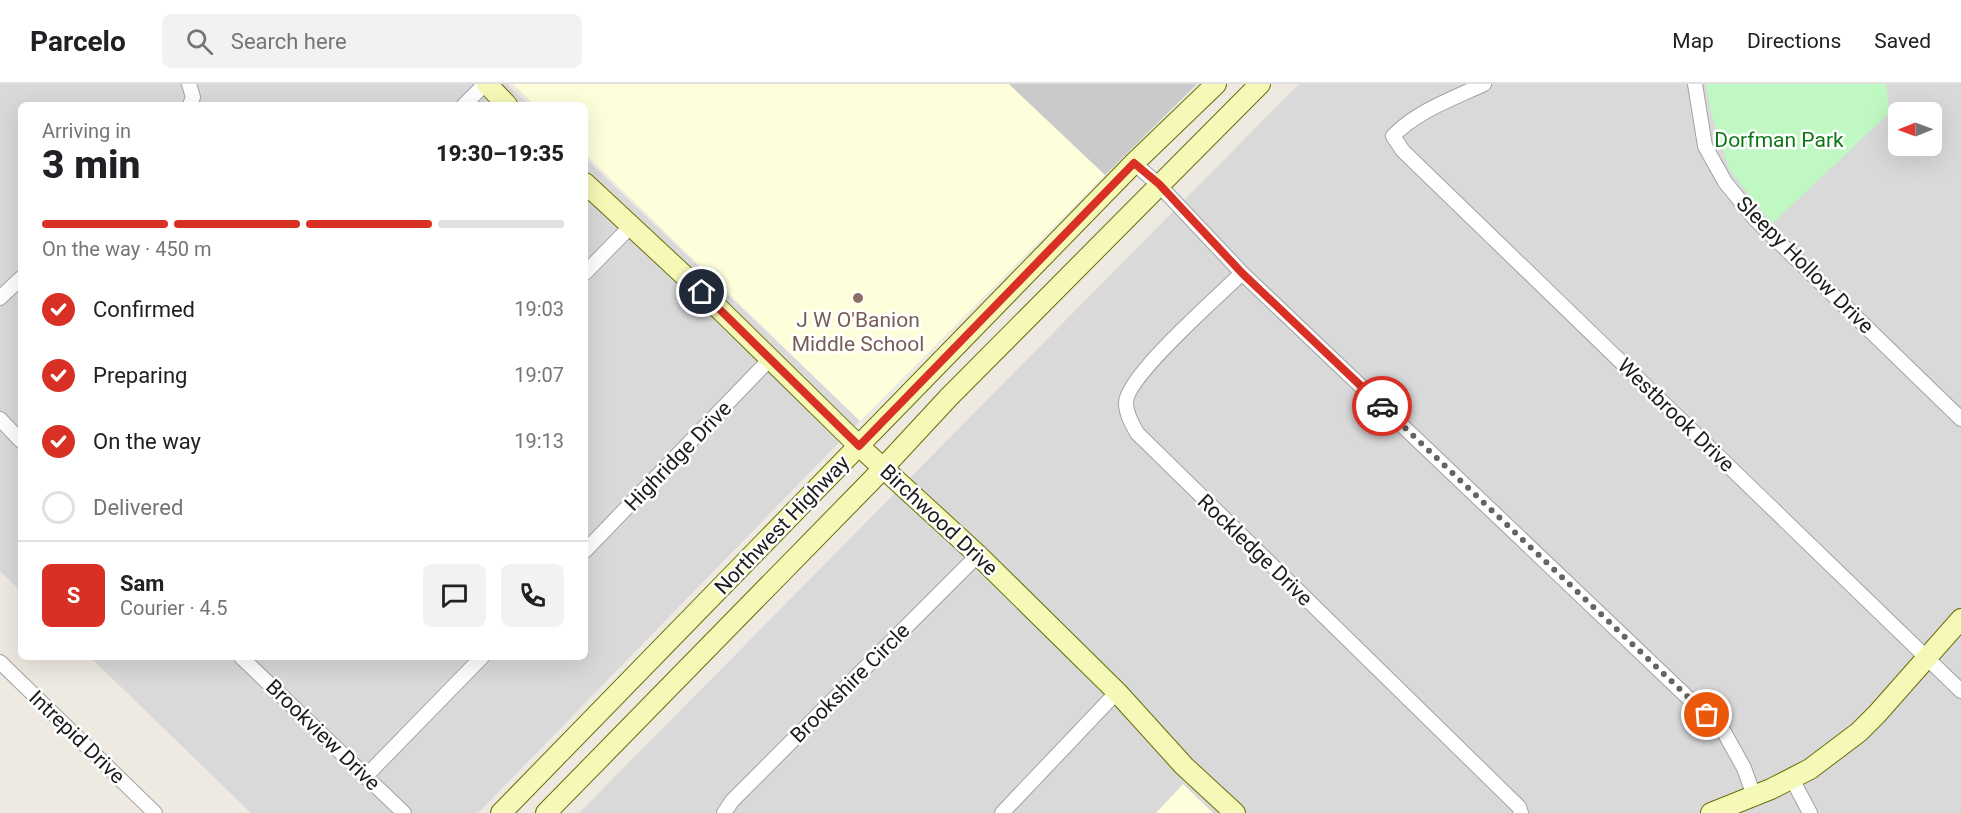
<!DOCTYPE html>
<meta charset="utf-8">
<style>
:root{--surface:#fff;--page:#f2f2f2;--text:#202124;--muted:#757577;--line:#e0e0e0;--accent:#d93025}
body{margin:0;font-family:Roboto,sans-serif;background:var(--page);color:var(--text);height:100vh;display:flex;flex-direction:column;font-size:22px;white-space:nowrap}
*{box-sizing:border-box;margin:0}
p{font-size:20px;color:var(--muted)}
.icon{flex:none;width:33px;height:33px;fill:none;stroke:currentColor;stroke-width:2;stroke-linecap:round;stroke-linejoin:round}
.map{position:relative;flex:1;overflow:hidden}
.drawer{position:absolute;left:18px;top:18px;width:570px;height:558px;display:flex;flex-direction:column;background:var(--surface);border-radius:9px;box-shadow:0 6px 24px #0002}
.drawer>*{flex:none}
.needle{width:39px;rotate:269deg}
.controls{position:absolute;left:1888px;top:18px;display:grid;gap:12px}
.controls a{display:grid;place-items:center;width:54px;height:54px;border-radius:9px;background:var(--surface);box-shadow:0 6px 24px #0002;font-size:30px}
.pin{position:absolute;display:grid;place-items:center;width:51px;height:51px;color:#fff;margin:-26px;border:3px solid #fff;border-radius:50%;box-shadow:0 2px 6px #0007}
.courier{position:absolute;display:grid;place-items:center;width:60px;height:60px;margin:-30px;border:4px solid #d93025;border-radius:50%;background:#fff;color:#222;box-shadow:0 2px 8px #0007}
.overview em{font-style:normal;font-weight:800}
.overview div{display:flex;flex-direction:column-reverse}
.overview{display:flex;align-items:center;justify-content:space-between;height:102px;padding:0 24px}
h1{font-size:39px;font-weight:800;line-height:45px}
.bar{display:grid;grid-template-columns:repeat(4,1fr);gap:9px 6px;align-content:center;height:72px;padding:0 24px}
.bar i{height:8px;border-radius:4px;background:var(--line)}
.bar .current{background:var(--accent)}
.bar p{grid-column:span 4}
.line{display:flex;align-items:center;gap:15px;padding:0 24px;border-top:2px solid var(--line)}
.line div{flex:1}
.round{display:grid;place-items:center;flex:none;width:63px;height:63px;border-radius:9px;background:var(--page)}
ol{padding:0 24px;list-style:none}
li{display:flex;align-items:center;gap:18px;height:66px}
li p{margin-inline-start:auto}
li .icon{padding:6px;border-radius:50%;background:var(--accent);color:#fff;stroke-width:4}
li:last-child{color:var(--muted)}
li i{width:33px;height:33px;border:3px solid var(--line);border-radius:50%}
header{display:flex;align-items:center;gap:36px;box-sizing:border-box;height:84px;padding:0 30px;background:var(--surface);border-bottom:2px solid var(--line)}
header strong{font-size:28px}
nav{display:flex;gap:33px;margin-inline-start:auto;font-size:21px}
.search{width:420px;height:54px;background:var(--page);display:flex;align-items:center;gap:15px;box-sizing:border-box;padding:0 21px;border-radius:9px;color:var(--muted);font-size:22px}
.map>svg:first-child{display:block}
</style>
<header>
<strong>Parcelo</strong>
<div class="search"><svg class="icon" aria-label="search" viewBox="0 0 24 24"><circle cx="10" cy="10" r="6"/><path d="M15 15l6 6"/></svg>Search here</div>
<nav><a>Map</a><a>Directions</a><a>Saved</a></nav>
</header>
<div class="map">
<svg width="1961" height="729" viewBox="0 0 1961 729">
<rect width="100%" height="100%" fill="#eeeae2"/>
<path fill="#dad9d9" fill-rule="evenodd" d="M0 0H507L529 21H21V507L0 487Z
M1299 0H1961V729H579ZM1899 28H1932V62H1899Z
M585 74 860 337 478 729H251L90 573H585Z"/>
<path fill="#fefedb" d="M513 0H1009L1105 91 860 337 585 70V21H535Z
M1183 700 1213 729H1156Z"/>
<path fill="#cacaca" d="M1009 0H1197L1105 91Z"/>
<path fill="#bff8c3" d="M1706 0H1886L1890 28 1772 140 1729 85 1711 28Z"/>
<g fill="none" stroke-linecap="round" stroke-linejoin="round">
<g stroke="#a3a3a3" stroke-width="16">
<path id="street" d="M189 0 193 13 190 21
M1484 0C1452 15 1417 27 1393 52L1403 67 1961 607
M1695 0 1705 62 1725 98 1755 135 1961 335
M464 21 485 0
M1134 79 1159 101 1242 189 1724 648 1744 684 1754 712
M585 189 630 143
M1242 189C1221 210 1125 293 1126 319 1126 330 1132 340 1137 349L1519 723 1521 729
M0 214 21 194
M0 335 21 357
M585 467 769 276
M241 573 404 729
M0 578 155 729
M366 692 482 573
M1791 693 1810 729
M724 729 732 717 978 471
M1002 729 1117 608"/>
</g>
<g stroke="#657007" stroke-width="22">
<path id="secondary" d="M487 0 507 21
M585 99 702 208 859 362 978 471 1117 608 1184 682 1235 729
M501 729 1134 79 1216 0
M546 729 872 396 949 313 1260 0
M1711 729 1771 705 1810 685 1859 648 1877 630 1961 535"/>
</g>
<use href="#street" stroke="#fff" stroke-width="14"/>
<use href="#secondary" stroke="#f5f8b6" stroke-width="20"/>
</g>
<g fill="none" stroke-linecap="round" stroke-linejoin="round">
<path stroke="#666461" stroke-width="6" stroke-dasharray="0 10.8" d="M1382 322 1707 631"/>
<path stroke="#d93025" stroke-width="8" d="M702 208 859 362 1134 79 1159 100 1242 189 1382 322"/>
</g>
<circle fill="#8d6e63" stroke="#fff" stroke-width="2" cx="858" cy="214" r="6"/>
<g text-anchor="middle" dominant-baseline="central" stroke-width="5" stroke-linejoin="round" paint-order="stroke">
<g font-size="21" fill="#0e7716" stroke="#fff">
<text x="1779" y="56">Dorfman Park</text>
</g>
<g font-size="21" fill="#1c1c1c" stroke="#fff">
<text transform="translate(1805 181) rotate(45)">Sleepy Hollow Drive</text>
<text transform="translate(1676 331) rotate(44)">Westbrook Drive</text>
<text transform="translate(678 372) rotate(-46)">Highridge Drive</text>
<text transform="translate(939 436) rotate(43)">Birchwood Drive</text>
<text transform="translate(782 441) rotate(-46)">Northwest Highway</text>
<text transform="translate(1255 466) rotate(44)">Rockledge Drive</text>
<text transform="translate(850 599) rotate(-45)">Brookshire Circle</text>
<text transform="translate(323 651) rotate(44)">Brookview Drive</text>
<text transform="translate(77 653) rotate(44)">Intrepid Drive</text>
</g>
<g font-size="21" fill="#785e54" stroke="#fff">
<text x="858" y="236">J W O'Banion<tspan x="858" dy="24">Middle School</tspan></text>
</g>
</g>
</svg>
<div class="controls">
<a><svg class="needle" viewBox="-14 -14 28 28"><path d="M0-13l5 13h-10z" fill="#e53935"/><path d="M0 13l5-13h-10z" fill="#757577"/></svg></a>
</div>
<div class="pin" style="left:1707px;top:631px;background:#ea580c"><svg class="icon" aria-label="bag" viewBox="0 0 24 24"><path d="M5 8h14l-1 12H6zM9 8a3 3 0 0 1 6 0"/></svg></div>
<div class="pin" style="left:702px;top:208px;background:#1f2937"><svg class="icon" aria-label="home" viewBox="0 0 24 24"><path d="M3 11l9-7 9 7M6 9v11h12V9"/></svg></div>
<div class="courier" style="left:1382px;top:322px"><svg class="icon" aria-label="car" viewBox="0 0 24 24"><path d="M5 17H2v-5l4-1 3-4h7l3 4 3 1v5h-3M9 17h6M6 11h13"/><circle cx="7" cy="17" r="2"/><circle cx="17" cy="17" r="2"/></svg></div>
<section class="drawer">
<div class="overview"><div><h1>3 min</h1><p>Arriving in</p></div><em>19:30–19:35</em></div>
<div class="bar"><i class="current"></i><i class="current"></i><i class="current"></i><i></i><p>On the way · 450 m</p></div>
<ol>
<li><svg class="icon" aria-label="check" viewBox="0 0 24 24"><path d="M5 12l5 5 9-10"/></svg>Confirmed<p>19:03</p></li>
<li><svg class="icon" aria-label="check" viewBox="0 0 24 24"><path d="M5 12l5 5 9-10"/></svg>Preparing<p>19:07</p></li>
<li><svg class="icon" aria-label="check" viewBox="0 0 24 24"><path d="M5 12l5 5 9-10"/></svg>On the way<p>19:13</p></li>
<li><i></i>Delivered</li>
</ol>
<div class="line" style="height:108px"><b class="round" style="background:var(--accent);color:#fff">S</b><div><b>Sam</b><p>Courier · 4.5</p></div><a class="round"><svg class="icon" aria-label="chat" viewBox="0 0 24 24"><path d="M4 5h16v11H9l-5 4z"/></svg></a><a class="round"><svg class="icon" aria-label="phone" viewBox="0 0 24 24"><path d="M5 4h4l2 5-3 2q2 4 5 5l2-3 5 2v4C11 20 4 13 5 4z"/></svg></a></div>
</section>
</div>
